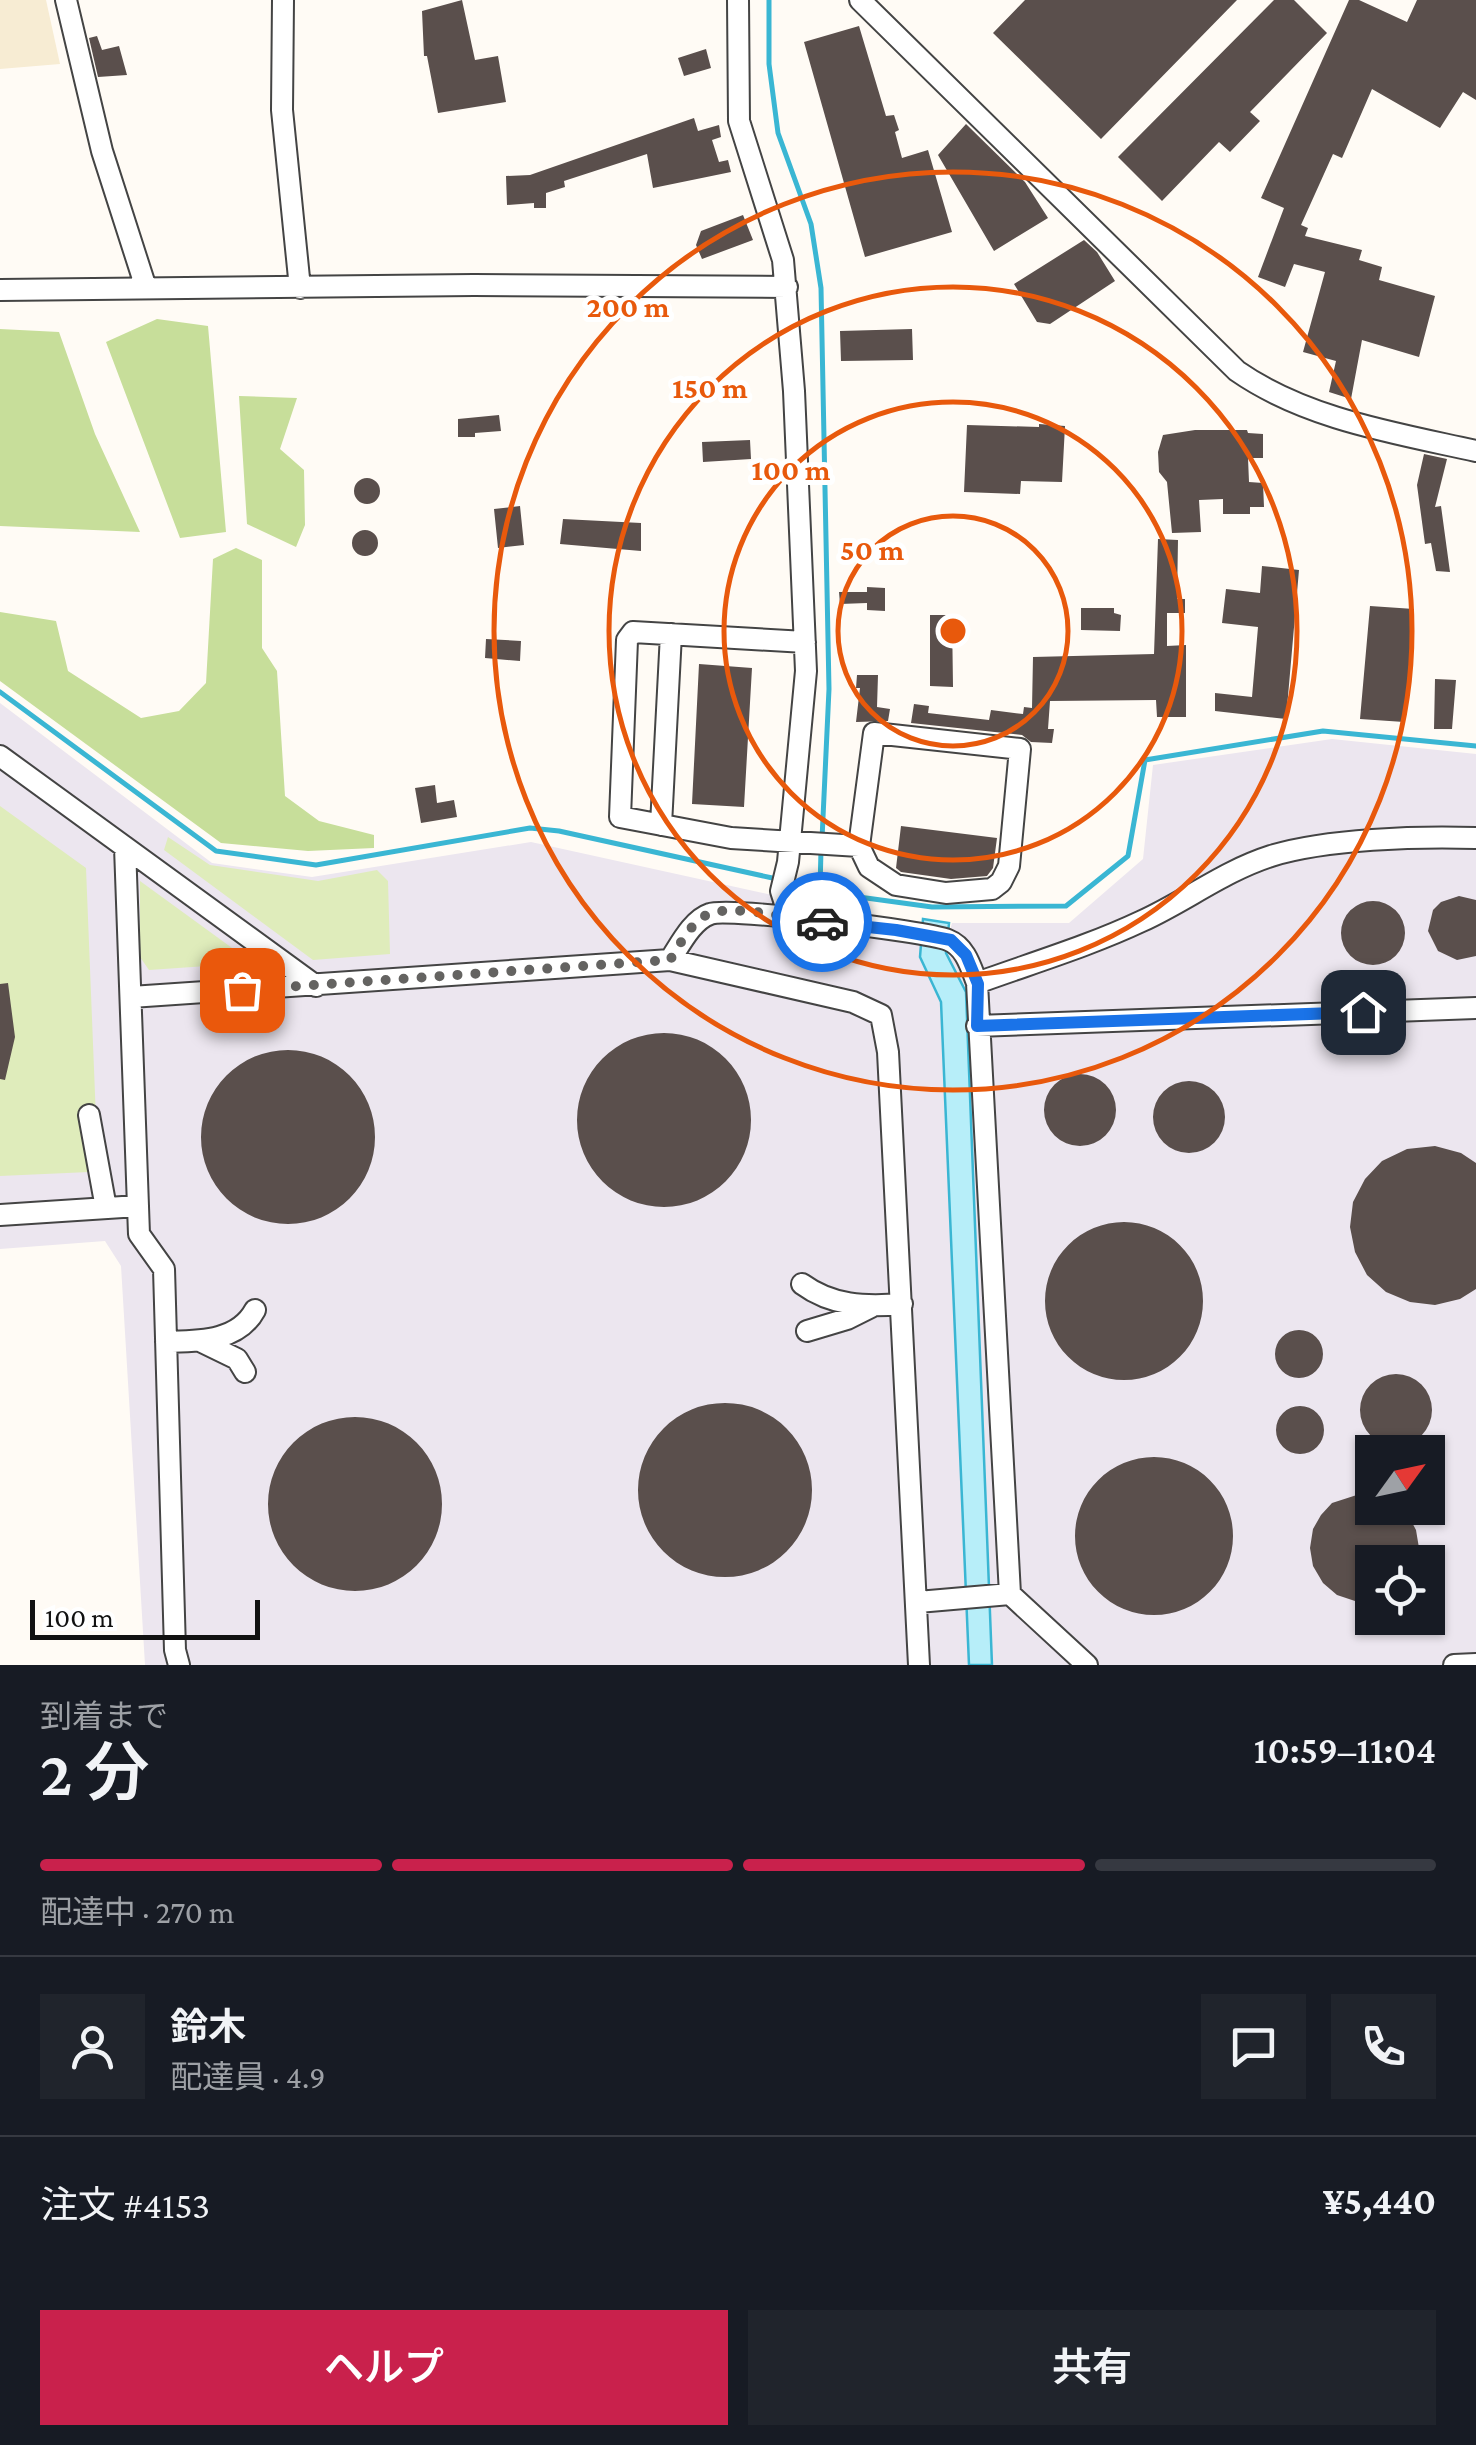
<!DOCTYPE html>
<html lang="ja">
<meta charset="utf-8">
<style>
:root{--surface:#171b24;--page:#20242c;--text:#f1f3f6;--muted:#9ea1a6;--line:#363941;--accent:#c9214c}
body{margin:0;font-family:"Crimson Pro","Noto Sans JP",serif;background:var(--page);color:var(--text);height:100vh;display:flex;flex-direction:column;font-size:38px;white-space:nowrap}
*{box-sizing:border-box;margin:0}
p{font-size:32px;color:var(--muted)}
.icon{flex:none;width:55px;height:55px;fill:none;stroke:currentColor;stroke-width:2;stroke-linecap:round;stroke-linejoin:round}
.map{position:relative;height:1665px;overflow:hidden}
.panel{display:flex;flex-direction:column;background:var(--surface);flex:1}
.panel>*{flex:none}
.needle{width:65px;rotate:57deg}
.tools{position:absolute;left:1355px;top:1435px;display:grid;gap:20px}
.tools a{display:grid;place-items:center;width:90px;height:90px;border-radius:0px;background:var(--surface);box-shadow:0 2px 8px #0004;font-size:50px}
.scale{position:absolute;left:30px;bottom:25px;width:230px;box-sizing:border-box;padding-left:10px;border:5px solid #111;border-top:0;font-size:28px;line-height:35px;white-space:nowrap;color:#111;-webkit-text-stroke:8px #fff;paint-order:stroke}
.pin{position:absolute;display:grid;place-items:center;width:85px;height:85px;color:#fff;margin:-42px;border-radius:20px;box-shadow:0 5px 15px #0006}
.courier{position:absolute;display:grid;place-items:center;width:100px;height:100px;margin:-50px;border:8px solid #1a73e8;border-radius:50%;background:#fff;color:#222;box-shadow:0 2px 12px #0007}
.headline em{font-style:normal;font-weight:600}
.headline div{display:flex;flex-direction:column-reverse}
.headline{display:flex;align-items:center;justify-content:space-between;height:170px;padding:0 40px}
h1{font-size:65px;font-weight:600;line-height:75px}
.bar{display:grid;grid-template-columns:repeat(4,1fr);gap:15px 10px;align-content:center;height:120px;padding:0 40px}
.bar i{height:12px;border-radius:8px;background:var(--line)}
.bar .current{background:var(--accent)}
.bar p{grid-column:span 4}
.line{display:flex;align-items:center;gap:25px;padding:0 40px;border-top:2px solid var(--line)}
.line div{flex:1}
.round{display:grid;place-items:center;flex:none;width:105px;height:105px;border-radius:0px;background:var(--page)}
.primary-button{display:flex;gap:20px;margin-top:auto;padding:20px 40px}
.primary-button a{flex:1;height:115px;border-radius:0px;background:var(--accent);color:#fff;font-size:40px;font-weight:600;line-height:115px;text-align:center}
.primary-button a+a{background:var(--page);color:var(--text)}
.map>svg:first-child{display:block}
</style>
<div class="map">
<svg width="1476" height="1665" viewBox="0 0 1476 1665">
<rect width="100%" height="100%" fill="#fffbf5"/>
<path fill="#ece6ef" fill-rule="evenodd" d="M0 703 212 863 312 877 531 842 949 934 952 923H1069L1143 859 1153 765 1332 739 1476 754V1665H145L121 1266 105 1241 0 1249ZM1372 1452H1428V1508H1372ZM1372 1562H1428V1618H1372Z"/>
<path fill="#f7ecd3" d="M0 0H46L60 64 0 69Z"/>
<path fill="#dfecbb" d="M0 806 86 868 96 1119 89 1172 0 1176Z
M168 837 210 865 318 881 377 870 388 881 390 954 313 960 164 850Z
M140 881 239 953 236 964 149 970 140 957Z"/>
<path fill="#c7de9a" d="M157 319 208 326 226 532 180 538 106 342Z
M0 329 59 332 95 434 140 532 0 526Z
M239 396 297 398 280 449 304 470 305 525 296 547 247 524Z
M236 548 262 560V648L277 671 285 796 319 821 374 835V848L308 851 221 843 0 681V612L56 621 68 671 141 718 179 711 206 683 213 559Z"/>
<path fill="#b7eef9" stroke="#3ab6d3" stroke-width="2.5" d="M923 919 949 923 946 953 966 992 992 1665H969L941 1002 920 957Z"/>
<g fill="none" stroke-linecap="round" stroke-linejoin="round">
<path stroke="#3ab6d3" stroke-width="5" d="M769 0V64L778 133 811 224 821 288 829 689 822 839
M0 692 216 851 316 865 530 828 559 831 777 879
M788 881 859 897 932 907 1066 906 1128 856 1145 760 1323 731 1476 746
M820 888 821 850"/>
</g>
<path fill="#5a4f4c" d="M462 0 475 60 498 56 506 102 438 113 427 56H424L422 11Z
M1025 0H1237L1101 139 993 33Z
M1274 0H1294L1327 33 1250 112 1260 121 1230 152 1219 142 1162 201 1118 157Z
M1349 0H1359L1407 22 1417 0H1476V100L1463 92 1440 128 1372 89 1342 158 1333 154 1301 225 1308 228 1305 236 1362 250 1359 260 1382 267 1379 280 1435 296 1419 357 1362 340 1351 399 1329 392 1336 361 1303 352 1325 272 1294 264 1285 287 1258 277 1284 208 1261 198Z
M859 26 886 116 894 115 899 130 895 132 902 158 928 150 952 232 865 257 804 42Z
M97 36 102 50 119 46 127 75 98 77 89 38Z
M706 49 711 68 684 76 678 58Z
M694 118 698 131 719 125 721 137 712 140 719 162 728 160 731 172 653 188 647 154 564 181 565 187 546 193V208H534V203L507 205 506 176 530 175Z
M966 124 1025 182 1048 218 994 251 938 155Z
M743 215 753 240 702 259 696 245 701 231Z
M1084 240 1097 252 1115 281 1050 324 1037 322 1014 284Z
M912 329 913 360 841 361 840 331Z
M499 415 501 431 475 433V437H458V419Z
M1039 424 1065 426 1062 482 1021 481 1020 494 964 492 967 425 1039 427Z
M1195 430H1247L1248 433 1263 434V458H1248L1249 482 1263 483 1264 507H1250V514H1223V499L1199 500 1201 532 1172 533 1167 482 1159 472 1158 452 1163 435Z
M750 440 751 459 703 462 702 442Z
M1424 454 1447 459 1435 507 1441 506 1450 572 1436 571 1431 543 1425 544 1417 485Z
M354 491a13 13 0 1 1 26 0a13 13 0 1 1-26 0Z
M520 506 524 545 498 548 494 509Z
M563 519 641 523V551L560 544Z
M352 543a13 13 0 1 1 26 0a13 13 0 1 1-26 0Z
M1158 539 1178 540 1177 599H1185V613H1167V646L1186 645V717H1157L1156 700 1050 701 1048 729H1054L1052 743 1031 742 1022 735 911 723 914 704 929 706 928 713 989 720 991 710 1023 714 1024 707 1032 708 1033 657 1154 654Z
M1262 566 1299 570 1286 719 1215 711V693L1252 697 1258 627 1222 623 1226 589 1260 593Z
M867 587 885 588V611L867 610V603L840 604 839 592H867Z
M1370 606 1414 609 1404 722 1360 719Z
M1081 608H1114V613L1121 615 1120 631 1081 630Z
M930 615H952L953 687 930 686Z
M486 639 521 641 520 661 485 658Z
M699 664 752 668 744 807 692 804Z
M857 675H878L877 707 890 709 888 721 856 722 860 688H856Z
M1435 679 1456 680 1452 729H1434Z
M435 785 437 803 454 800 457 817 421 823 415 788Z
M901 826 997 838 993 868 987 876 951 879 901 872 896 868Z
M1459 896 1476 900V956L1457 960 1438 951 1428 931 1433 910 1441 902Z
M1341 933a32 32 0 1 1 64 0a32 32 0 1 1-64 0Z
M8 983 15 1037 5 1080 0 1079V984Z
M577 1120a87 87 0 1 1 174 0a87 87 0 1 1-174 0Z
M201 1137a87 87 0 1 1 174 0a87 87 0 1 1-174 0Z
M1044 1110a36 36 0 1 1 72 0a36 36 0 1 1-72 0Z
M1153 1117a36 36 0 1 1 72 0a36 36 0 1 1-72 0Z
M1435 1146 1461 1153 1476 1163V1289L1460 1299 1435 1305 1410 1302 1386 1292 1367 1275 1355 1252 1350 1227 1353 1202 1365 1179 1382 1161 1407 1149Z
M1045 1301a79 79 0 1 1 158 0a79 79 0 1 1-158 0Z
M1275 1354a24 24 0 1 1 48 0a24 24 0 1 1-48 0Z
M1360 1410a36 36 0 1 1 72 0a36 36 0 1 1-72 0Z
M638 1490a87 87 0 1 1 174 0a87 87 0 1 1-174 0Z
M1276 1430a24 24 0 1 1 48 0a24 24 0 1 1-48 0Z
M268 1504a87 87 0 1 1 174 0a87 87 0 1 1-174 0Z
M1075 1536a79 79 0 1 1 158 0a79 79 0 1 1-158 0Z
M1363 1493 1372 1494V1508H1400L1407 1513 1416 1530 1419 1548 1416 1562H1372V1601H1355L1337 1595 1323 1583 1313 1566 1310 1548 1313 1529 1321 1515 1332 1503Z"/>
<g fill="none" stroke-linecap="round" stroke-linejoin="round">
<g stroke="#444" stroke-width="24">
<path id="minor" d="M66 0 102 151 146 288
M283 0 282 110 300 288
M738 0 739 121 783 260 794 391 806 671 788 862 781 891 790 919
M860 0 1237 371C1306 419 1395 433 1476 451
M0 290 474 285 787 287
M805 642 633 632 627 640 620 817 731 838 859 846
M874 733 1020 749 1009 866 1001 882 992 889 946 893 896 885 869 867 859 846Z
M0 756 316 986
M661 825 671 634
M125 847 139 1234 164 1269 175 1650 179 1665
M670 960C680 945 692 920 710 914 728 907 926 931 948 940 966 947 971 968 977 983L1010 1594 1087 1665
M977 983C1032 963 1089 946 1142 921 1186 901 1224 871 1271 856 1326 839 1418 836 1476 838
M131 997 670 960 853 1002 881 1015 888 1052 919 1665
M977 1026 1476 1008
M89 1115 106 1208
M0 1215 138 1206
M802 1284C832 1306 865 1307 902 1304
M807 1331 847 1319 871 1307
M200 1341 237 1359 245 1372
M166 1342C198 1341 238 1342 255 1310
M918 1602 1010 1594
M1454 1665 1476 1664"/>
</g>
<use href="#minor" stroke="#fff" stroke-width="20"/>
</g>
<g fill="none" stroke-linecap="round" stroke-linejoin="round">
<path stroke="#646361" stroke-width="10" stroke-dasharray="0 18" d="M242 990 670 960C680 944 693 919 711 913 740 905 791 919 822 922"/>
<path stroke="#1a73e8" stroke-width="12" d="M822 922 896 930 951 940 966 955 978 984 977 1026 1363 1012"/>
</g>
<g fill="none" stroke="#e8590c" stroke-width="5">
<circle cx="953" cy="631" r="115"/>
<circle cx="953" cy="631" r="229"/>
<circle cx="953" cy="631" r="344"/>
<circle cx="953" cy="631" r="459"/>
</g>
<circle cx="953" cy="631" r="15" fill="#e8590c" stroke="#fff" stroke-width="5"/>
<g font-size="30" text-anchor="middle" font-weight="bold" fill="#e8590c" stroke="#fff" stroke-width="10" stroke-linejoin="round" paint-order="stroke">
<text x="628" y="317">200 m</text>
<text x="710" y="398">150 m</text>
<text x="791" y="480">100 m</text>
<text x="872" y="560">50 m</text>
</g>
</svg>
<div class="tools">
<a><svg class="needle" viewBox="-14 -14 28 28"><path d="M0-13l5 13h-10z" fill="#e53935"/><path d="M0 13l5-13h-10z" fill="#9ea1a6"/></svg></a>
<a><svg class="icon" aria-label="locate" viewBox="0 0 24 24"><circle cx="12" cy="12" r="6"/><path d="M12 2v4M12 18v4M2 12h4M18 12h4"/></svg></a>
</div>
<div class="scale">100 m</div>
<div class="pin" style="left:242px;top:990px;background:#ea580c"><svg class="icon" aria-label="bag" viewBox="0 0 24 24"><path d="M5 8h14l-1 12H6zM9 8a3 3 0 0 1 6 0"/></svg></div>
<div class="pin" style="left:1363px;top:1012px;background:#1f2937"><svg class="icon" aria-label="home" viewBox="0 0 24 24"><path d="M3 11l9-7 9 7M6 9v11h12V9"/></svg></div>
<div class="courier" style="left:822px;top:922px"><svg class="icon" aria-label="car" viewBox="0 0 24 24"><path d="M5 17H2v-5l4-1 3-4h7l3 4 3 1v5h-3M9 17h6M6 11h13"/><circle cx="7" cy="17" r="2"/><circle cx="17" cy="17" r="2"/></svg></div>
</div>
<section class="panel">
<div class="headline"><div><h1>2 分</h1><p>到着まで</p></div><em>10:59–11:04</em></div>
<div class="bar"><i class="current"></i><i class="current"></i><i class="current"></i><i></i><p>配達中 · 270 m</p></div>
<div class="line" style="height:180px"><a class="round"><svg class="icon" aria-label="person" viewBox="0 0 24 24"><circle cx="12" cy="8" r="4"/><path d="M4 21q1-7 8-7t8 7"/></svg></a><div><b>鈴木</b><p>配達員 · 4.9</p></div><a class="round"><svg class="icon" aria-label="chat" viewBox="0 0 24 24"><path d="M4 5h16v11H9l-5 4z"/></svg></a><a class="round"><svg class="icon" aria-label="phone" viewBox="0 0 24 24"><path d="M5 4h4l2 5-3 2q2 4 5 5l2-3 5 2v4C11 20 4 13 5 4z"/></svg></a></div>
<div class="line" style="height:130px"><div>注文 #4153</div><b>¥5,440</b></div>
<div class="primary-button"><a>ヘルプ</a><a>共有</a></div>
</section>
